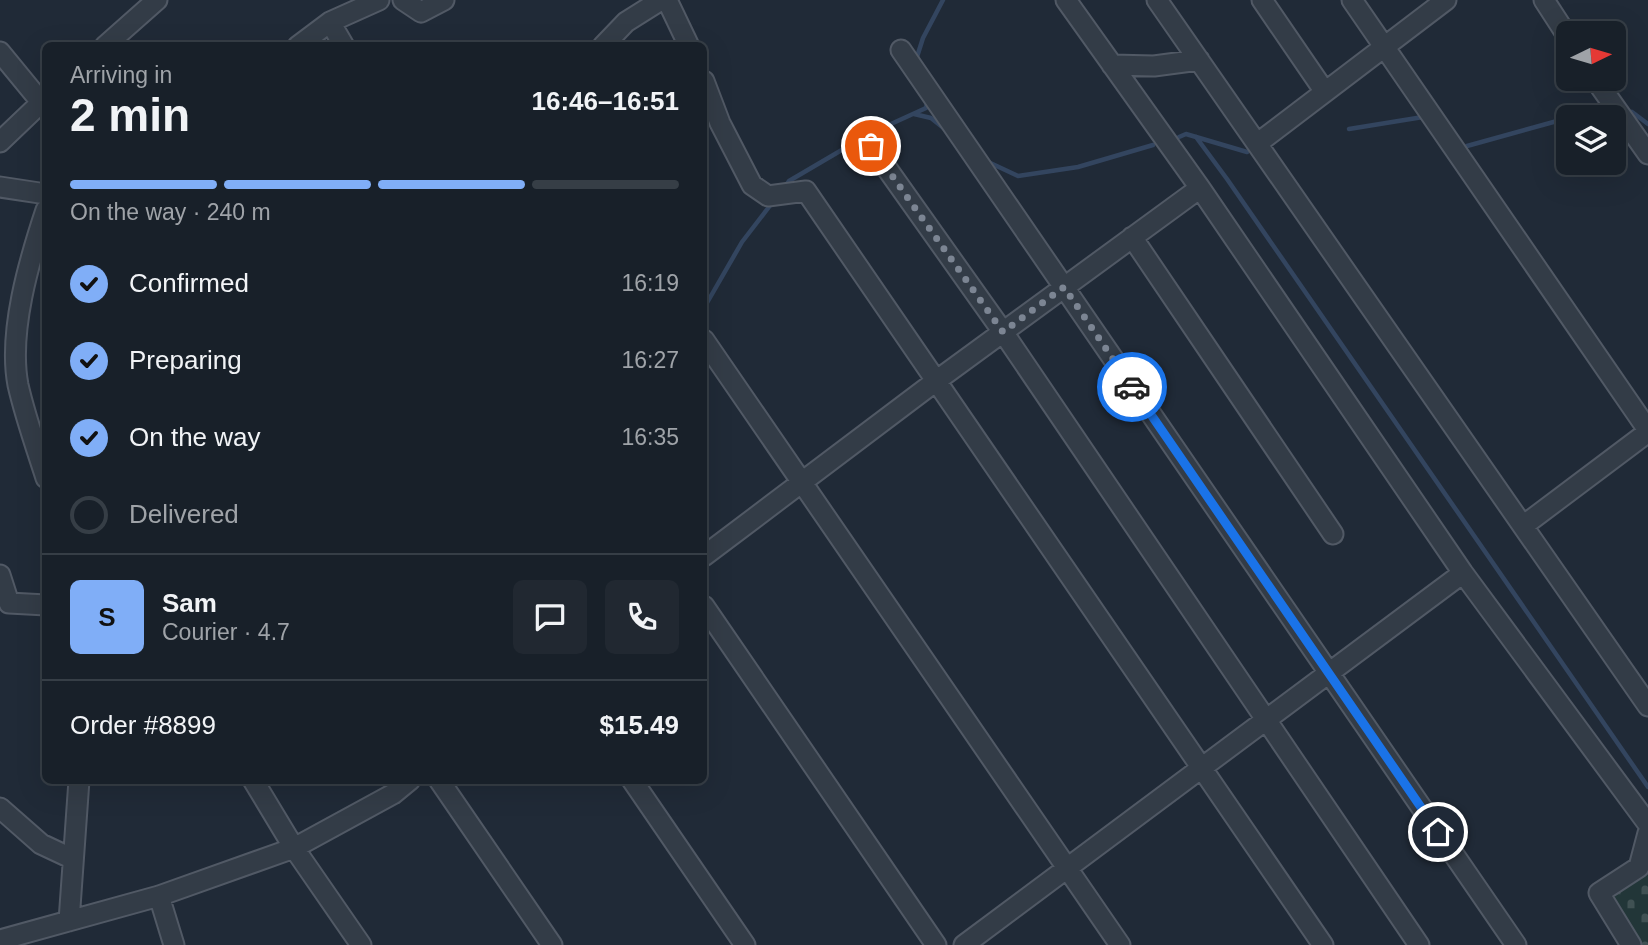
<!DOCTYPE html>
<meta charset="utf-8">
<style>
:root{--surface:#182029;--page:#212831;--text:#f1f3f6;--muted:#9fa3a8;--line:#363e46;--accent:#80aef7}
body{margin:0;font-family:Arial,sans-serif;background:var(--page);color:var(--text);height:100vh;display:flex;flex-direction:column;font-size:26px;white-space:nowrap}
*{box-sizing:border-box;margin:0}
p{font-size:23px;color:var(--muted)}
.icon{flex:none;width:38px;height:38px;fill:none;stroke:currentColor;stroke-width:2;stroke-linecap:round;stroke-linejoin:round}
.map{position:relative;flex:1;overflow:hidden}
.drawer{position:absolute;left:42px;top:42px;width:665px;height:742px;display:flex;flex-direction:column;background:var(--surface);border-radius:10px;box-shadow:0 7px 28px #0002,0 0 0 2px var(--line)}
.drawer>*{flex:none}
.needle{width:46px;rotate:85deg}
.fabs{position:absolute;left:1556px;top:21px;display:grid;gap:14px}
.fabs a{display:grid;place-items:center;width:70px;height:70px;border-radius:10px;background:var(--surface);box-shadow:0 7px 28px #0002,0 0 0 2px var(--line);font-size:35px}
.pin{position:absolute;display:grid;place-items:center;width:60px;height:60px;color:#fff;margin:-30px;border:4px solid #fff;border-radius:50%;box-shadow:0 2px 7px #0007}
.courier{position:absolute;display:grid;place-items:center;width:70px;height:70px;margin:-35px;border:5px solid #1a73e8;border-radius:50%;background:#fff;color:#222;box-shadow:0 2px 9px #0007}
.headline em{font-style:normal;font-weight:600}
.headline div{display:flex;flex-direction:column-reverse}
.headline{display:flex;align-items:center;justify-content:space-between;height:119px;padding:0 28px}
h1{font-size:46px;font-weight:600;line-height:52px}
.bar{display:grid;grid-template-columns:repeat(4,1fr);gap:10px 7px;align-content:center;height:84px;padding:0 28px}
.bar i{height:9px;border-radius:5px;background:var(--line)}
.bar .selected{background:var(--accent)}
.bar p{grid-column:span 4}
.line{display:flex;align-items:center;gap:18px;padding:0 28px;border-top:2px solid var(--line)}
.line div{flex:1}
.round{display:grid;place-items:center;flex:none;width:74px;height:74px;border-radius:10px;background:var(--page)}
ol{padding:0 28px;list-style:none}
li{display:flex;align-items:center;gap:21px;height:77px}
li p{margin-inline-start:auto}
li .icon{padding:7px;border-radius:50%;background:var(--accent);color:#111;stroke-width:4}
li:last-child{color:var(--muted)}
li i{width:38px;height:38px;border:4px solid var(--line);border-radius:50%}
.map>svg:first-child{display:block}
</style>
<div class="map">
<svg width="1648" height="945" viewBox="0 0 1648 945">
<defs>
<pattern id="cemetery-stones" width="16" height="16" patternUnits="userSpaceOnUse" patternTransform="scale(1.75)"><rect width="16" height="16" fill="#223638"/><path d="M2 7V4a2 2 0 0 1 4 0v3zM10 15v-3a2 2 0 0 1 4 0v3z" fill="#405153"/></pattern>
</defs>
<rect width="100%" height="100%" fill="#202a37"/>
<path fill="url(#cemetery-stones)" d="M1648 857V945H1641L1610 894Z"/>
<g fill="none" stroke-linecap="round" stroke-linejoin="round">
<path stroke="#33455f" stroke-width="4.5" d="M916 60 923 38 943 0
M1632 112 1648 124
M914 114 931 118 946 130
M1572 117 1609 108
M1349 129 1423 117
M1179 137 1186 134 1247 152
M1196 137 1227 179 1648 787
M1467 146 1568 118
M986 161 1018 176 1078 167 1153 145
M784 188 789 181 869 134 926 108 928 99
M704 308 742 242 772 203"/>
<g stroke="#515965" stroke-width="23">
<path id="minor" d="M403 0 421 12 444 0
M667 0 689 46
M1066 0 1200 188 1463 573 1648 824
M1157 0 1648 706
M1262 0 1325 92
M1352 0 1648 430
M1544 0 1568 37
M330 22 344 46
M105 46 157 0
M298 46 330 22 379 0
M603 46 626 22 661 0
M901 50 1516 945
M0 52 41 102
M1112 65 1154 66 1199 60
M1595 79 1648 154
M704 81 720 123 752 185 768 196 806 191 1323 945
M0 142 46 98
M1258 143 1446 0
M871 146 1003 332 1419 945
M0 187 46 194
M46 210C29 261 8 332 18 385 25 416 36 447 46 478
M1132 237 1333 534
M704 340 1120 945
M1523 526 1648 432
M704 556 936 381 1200 188
M0 575 9 603 46 605
M704 606 936 945
M253 780 294 848 361 945
M439 780 552 945
M632 780 745 945
M0 808 41 844 73 859
M159 896 174 945
M69 921 79 780
M0 940 159 896 294 848 393 794 410 780
M964 945 1463 573
M1631 945 1599 893 1639 867 1648 833"/>
</g>
<use href="#minor" stroke="#333c47" stroke-width="19"/>
</g>
<g fill="none" stroke-linecap="round" stroke-linejoin="round">
<path stroke="#7c8593" stroke-width="7" stroke-dasharray="0 12.6" d="M871 146 1003 332 1064 287 1132 387"/>
<path stroke="#1a73e8" stroke-width="9" d="M1132 387 1438 832"/>
</g>
</svg>
<div class="fabs">
<a><svg class="needle" viewBox="-14 -14 28 28"><path d="M0-13l5 13h-10z" fill="#e53935"/><path d="M0 13l5-13h-10z" fill="#9fa3a8"/></svg></a>
<a><svg class="icon" aria-label="layers" viewBox="0 0 24 24"><path d="M12 4l9 5-9 5-9-5zM3 14l9 5 9-5"/></svg></a>
</div>
<div class="pin" style="left:871px;top:146px;background:#ea580c"><svg class="icon" aria-label="bag" viewBox="0 0 24 24"><path d="M5 8h14l-1 12H6zM9 8a3 3 0 0 1 6 0"/></svg></div>
<div class="pin" style="left:1438px;top:832px;background:#1f2937"><svg class="icon" aria-label="home" viewBox="0 0 24 24"><path d="M3 11l9-7 9 7M6 9v11h12V9"/></svg></div>
<div class="courier" style="left:1132px;top:387px"><svg class="icon" aria-label="car" viewBox="0 0 24 24"><path d="M5 17H2v-5l4-1 3-4h7l3 4 3 1v5h-3M9 17h6M6 11h13"/><circle cx="7" cy="17" r="2"/><circle cx="17" cy="17" r="2"/></svg></div>
<section class="drawer">
<div class="headline"><div><h1>2 min</h1><p>Arriving in</p></div><em>16:46–16:51</em></div>
<div class="bar"><i class="selected"></i><i class="selected"></i><i class="selected"></i><i></i><p>On the way · 240 m</p></div>
<ol>
<li><svg class="icon" aria-label="check" viewBox="0 0 24 24"><path d="M5 12l5 5 9-10"/></svg>Confirmed<p>16:19</p></li>
<li><svg class="icon" aria-label="check" viewBox="0 0 24 24"><path d="M5 12l5 5 9-10"/></svg>Preparing<p>16:27</p></li>
<li><svg class="icon" aria-label="check" viewBox="0 0 24 24"><path d="M5 12l5 5 9-10"/></svg>On the way<p>16:35</p></li>
<li><i></i>Delivered</li>
</ol>
<div class="line" style="height:126px"><b class="round" style="background:var(--accent);color:#111">S</b><div><b>Sam</b><p>Courier · 4.7</p></div><a class="round"><svg class="icon" aria-label="chat" viewBox="0 0 24 24"><path d="M4 5h16v11H9l-5 4z"/></svg></a><a class="round"><svg class="icon" aria-label="phone" viewBox="0 0 24 24"><path d="M5 4h4l2 5-3 2q2 4 5 5l2-3 5 2v4C11 20 4 13 5 4z"/></svg></a></div>
<div class="line" style="height:91px"><div>Order #8899</div><b>$15.49</b></div>
</section>
</div>
